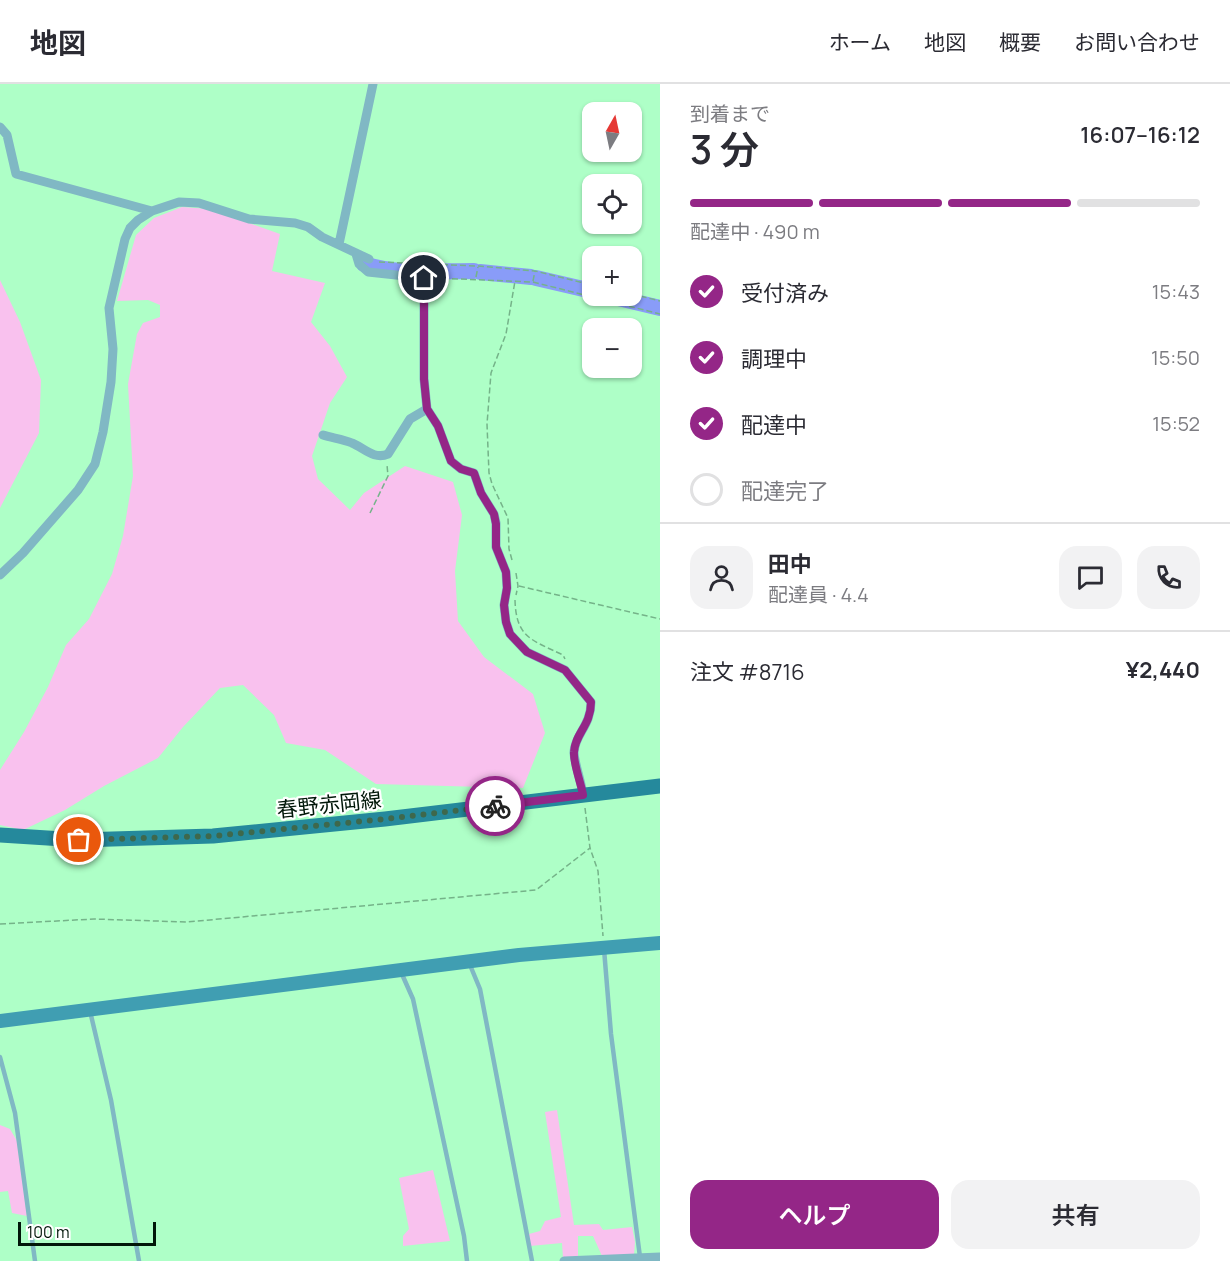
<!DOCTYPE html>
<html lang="ja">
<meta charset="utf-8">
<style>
:root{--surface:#fff;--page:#f2f2f3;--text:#2b2b33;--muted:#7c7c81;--line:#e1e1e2;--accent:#942687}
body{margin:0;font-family:Manrope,"Noto Sans JP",sans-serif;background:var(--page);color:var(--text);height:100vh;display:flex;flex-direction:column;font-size:22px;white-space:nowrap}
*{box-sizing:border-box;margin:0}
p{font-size:20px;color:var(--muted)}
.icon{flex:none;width:33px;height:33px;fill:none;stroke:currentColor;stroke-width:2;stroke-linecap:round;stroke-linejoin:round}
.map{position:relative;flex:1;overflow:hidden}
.details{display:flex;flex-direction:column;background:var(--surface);width:570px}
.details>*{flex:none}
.needle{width:39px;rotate:9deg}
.tools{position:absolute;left:582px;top:18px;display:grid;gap:12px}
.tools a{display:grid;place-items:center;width:60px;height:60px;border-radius:12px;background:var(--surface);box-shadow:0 2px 4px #0004;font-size:30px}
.scale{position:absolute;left:18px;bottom:15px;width:138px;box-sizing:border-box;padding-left:6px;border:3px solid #011709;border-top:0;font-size:16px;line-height:21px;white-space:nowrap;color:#011709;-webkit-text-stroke:4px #fff;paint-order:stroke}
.pin{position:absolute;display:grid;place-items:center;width:51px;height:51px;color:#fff;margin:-26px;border:3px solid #fff;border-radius:50%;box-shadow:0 2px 6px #0007}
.courier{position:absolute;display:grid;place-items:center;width:60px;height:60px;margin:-30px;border:4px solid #942687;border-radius:50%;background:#fff;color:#222;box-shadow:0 2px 8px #0007}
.summary em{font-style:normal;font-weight:600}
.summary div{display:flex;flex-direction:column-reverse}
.summary{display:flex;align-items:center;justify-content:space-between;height:102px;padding:0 30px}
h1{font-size:39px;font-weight:600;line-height:45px}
.bar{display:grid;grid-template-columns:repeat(4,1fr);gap:9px 6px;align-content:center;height:72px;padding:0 30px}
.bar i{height:8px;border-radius:4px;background:var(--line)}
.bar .selected{background:var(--accent)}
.bar p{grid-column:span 4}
.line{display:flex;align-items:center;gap:15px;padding:0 30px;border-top:2px solid var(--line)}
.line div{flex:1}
.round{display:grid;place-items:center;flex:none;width:63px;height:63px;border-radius:18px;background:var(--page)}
ol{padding:0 30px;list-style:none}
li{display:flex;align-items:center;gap:18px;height:66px}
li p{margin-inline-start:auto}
li .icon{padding:6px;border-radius:50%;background:var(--accent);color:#fff;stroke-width:4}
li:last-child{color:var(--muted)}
li i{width:33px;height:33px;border:3px solid var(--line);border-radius:50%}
.button{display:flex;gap:12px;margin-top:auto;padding:12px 30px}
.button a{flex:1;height:69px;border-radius:18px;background:var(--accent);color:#fff;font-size:24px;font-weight:600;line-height:69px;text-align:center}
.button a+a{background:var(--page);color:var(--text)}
header{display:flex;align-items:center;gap:36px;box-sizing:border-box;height:84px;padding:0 30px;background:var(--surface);border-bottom:2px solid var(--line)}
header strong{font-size:28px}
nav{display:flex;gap:33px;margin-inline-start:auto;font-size:21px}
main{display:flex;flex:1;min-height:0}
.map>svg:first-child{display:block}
</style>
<header>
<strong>地図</strong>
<nav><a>ホーム</a><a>地図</a><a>概要</a><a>お問い合わせ</a></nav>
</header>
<main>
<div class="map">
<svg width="660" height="1177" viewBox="0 0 660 1177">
<rect width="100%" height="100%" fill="#aeffc7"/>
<path fill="#f9c1ee" d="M182 123 209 125 280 150 272 187 325 199 311 238 330 262 347 293 330 319 312 372 318 395 350 426 364 409 405 382 453 398 462 431 455 487 458 537 484 573 533 610 545 649 523 704 376 700 325 666 286 659 274 631 243 601 220 604 183 643 158 674 104 702 65 726 23 746 0 741V686L24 648 48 603 66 561 89 535 112 490 123 452 133 392 128 300 137 250 143 239 160 233V221L148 216 117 217 136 151 154 134Z
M0 196 20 238 41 296 39 349 0 424Z
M557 1026 574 1141 599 1140 603 1146 632 1143 635 1158 634 1171 602 1172 593 1152H578V1173L563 1174 562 1159 530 1162 529 1150 540 1147 545 1137 561 1133 545 1028Z
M0 1041 10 1045 17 1057 27 1132 12 1129 8 1107 0 1108Z
M433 1086 450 1157 403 1162V1152L409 1145 399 1094Z"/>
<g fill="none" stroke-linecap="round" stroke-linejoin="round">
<path stroke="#899cf8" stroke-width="16" d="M364 180C398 191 438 187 474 187
M480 188 531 193
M536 194 592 207
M610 212 660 224"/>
<path stroke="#75b389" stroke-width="1.5" stroke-dasharray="6 3" stroke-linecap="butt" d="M379 178 478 182 535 187 592 201
M476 193 478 183
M434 194 533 198 660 230
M533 197 535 187
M632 210 660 217
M370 429 388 392 387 381
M512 476 509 465 508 434 492 400 489 389 487 340 491 289 506 250 515 197
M516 489 518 502 516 511
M519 502 660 535
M515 516C516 554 532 556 563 571L565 575
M585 724 590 764 598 787 603 852
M0 840 94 835 187 838 536 806 590 764"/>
<path stroke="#80b8c4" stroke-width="4.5" d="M604 865 611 950 640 1173
M470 881 480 905 532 1177
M401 888 413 915 464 1152 467 1177
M90 927 111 1016 139 1177
M0 973 15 1029 35 1177"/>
<path stroke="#80b8c4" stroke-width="9" d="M0 43 7 51 16 90 152 127
M339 160 373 0
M356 170 359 180 368 188 424 194V295L427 325 438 342 451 377 461 385 474 389 481 409 494 430 496 439V463L506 488 507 504 504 521 506 538 510 550 527 568 565 586 591 618C591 642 575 650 574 668 574 678 582 700 583 711
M323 351C332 354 343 355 352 359 364 364 374 376 388 370L410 335 427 325
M0 491 23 469 78 406 95 380 103 348 111 298 113 265 109 224 125 155 130 144 138 136 152 127 179 118 199 119 249 135 295 139 308 143 322 153 369 175
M564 1177 660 1173"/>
<path stroke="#409eb2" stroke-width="14" d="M0 937 519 871 660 859"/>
<path stroke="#25899c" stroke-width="15" d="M0 751 79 756 213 752 385 735 660 702"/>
</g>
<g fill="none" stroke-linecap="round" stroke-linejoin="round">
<path stroke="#3e684c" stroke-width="6" stroke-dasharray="0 10.8" d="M79 756 213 752 385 735 495 722"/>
<path stroke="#942687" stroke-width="8" d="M424 194V295L427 325 438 342 451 377 461 385 474 389 481 409 494 430 496 440V463L506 488 507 504 504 521 506 538 510 550 527 568 565 586 591 618C591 642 575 649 574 668 573 679 581 699 583 711L495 722"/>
</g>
<g text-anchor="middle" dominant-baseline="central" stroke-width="4.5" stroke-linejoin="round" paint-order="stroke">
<g font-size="21" fill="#011709" stroke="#fff">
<text transform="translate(329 720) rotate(-6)">春野赤岡線</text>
</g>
</g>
</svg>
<div class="tools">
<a><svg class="needle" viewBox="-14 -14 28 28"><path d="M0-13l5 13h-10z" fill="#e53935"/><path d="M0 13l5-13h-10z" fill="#7c7c81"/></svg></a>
<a><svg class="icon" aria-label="locate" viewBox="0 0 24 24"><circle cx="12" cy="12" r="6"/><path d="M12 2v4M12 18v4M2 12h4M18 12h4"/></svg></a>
<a>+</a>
<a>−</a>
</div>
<div class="scale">100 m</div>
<div class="pin" style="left:79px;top:756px;background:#ea580c"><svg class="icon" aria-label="bag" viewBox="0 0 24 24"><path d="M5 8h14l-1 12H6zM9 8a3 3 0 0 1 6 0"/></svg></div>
<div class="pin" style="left:424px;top:194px;background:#1f2937"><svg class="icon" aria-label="home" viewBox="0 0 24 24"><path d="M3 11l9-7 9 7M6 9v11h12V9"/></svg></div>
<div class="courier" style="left:495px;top:722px"><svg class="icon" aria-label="bike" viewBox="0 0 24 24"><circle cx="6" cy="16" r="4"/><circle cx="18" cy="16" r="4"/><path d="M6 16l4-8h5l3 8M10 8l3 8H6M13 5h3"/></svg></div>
</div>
<section class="details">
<div class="summary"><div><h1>3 分</h1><p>到着まで</p></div><em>16:07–16:12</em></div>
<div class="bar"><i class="selected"></i><i class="selected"></i><i class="selected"></i><i></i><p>配達中 · 490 m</p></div>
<ol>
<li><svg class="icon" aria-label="check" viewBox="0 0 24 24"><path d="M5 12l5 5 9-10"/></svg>受付済み<p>15:43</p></li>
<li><svg class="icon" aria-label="check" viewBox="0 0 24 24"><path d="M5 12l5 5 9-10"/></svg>調理中<p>15:50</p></li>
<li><svg class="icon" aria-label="check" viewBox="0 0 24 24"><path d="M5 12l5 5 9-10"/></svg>配達中<p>15:52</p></li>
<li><i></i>配達完了</li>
</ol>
<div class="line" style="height:108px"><a class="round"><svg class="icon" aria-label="person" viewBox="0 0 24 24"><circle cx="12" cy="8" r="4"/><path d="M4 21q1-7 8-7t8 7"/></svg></a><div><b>田中</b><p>配達員 · 4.4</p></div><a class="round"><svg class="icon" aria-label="chat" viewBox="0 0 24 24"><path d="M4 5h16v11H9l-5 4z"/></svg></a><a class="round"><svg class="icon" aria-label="phone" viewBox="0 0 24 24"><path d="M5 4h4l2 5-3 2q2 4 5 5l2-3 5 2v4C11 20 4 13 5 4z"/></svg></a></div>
<div class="line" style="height:78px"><div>注文 #8716</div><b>¥2,440</b></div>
<div class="button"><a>ヘルプ</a><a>共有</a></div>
</section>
</main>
